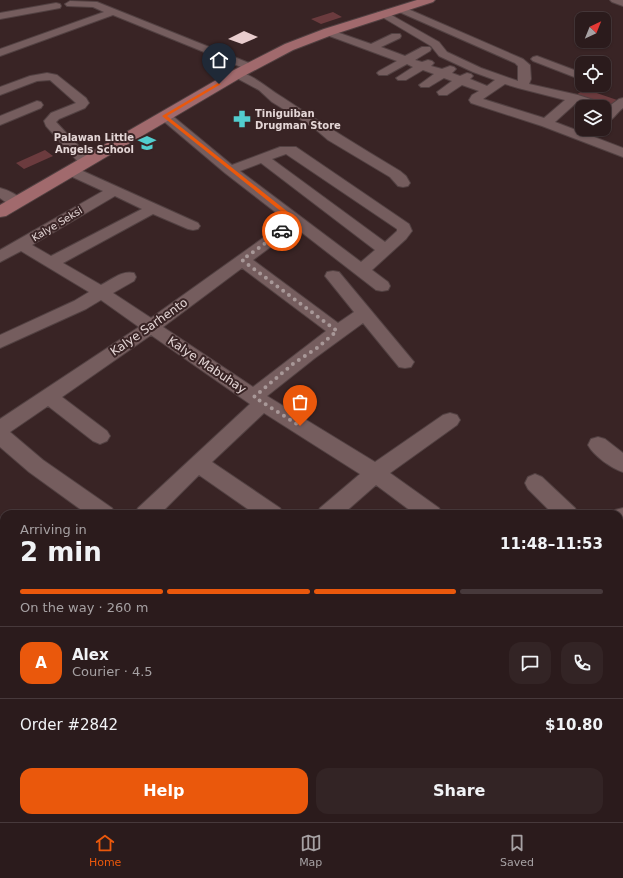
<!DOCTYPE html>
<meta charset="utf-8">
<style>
:root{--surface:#2b1b1c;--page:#332425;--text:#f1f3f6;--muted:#a6a1a3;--line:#47393b;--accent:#ea580c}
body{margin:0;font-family:"DejaVu Sans",sans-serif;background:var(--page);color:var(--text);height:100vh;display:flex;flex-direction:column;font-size:15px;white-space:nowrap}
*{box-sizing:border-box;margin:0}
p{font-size:13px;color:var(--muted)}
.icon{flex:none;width:22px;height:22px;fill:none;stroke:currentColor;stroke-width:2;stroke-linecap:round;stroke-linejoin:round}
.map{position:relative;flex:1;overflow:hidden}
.sheet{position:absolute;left:0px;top:510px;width:623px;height:312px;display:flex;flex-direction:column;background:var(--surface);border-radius:12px 12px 0 0;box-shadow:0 1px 3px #0004,0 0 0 1px var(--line)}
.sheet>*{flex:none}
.needle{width:26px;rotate:43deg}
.tools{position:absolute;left:575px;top:12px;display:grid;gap:8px}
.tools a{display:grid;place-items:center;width:36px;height:36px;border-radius:8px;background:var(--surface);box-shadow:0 1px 3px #0004,0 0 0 1px var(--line);font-size:20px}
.pin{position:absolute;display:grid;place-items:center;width:34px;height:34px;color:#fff;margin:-41px -17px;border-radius:50% 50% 50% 0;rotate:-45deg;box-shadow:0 0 4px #0007}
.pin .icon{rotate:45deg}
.courier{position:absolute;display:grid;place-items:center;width:40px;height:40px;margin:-20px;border:3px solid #ea580c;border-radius:50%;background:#fff;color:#222;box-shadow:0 1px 5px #0007}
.summary em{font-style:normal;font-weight:600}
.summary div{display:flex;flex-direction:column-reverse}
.summary{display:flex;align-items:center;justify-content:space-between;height:68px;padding:0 20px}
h1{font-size:26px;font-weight:600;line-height:30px}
.bar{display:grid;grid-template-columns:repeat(4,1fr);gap:6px 4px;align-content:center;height:48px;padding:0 20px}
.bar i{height:5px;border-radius:3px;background:var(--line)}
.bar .on{background:var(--accent)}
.bar p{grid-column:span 4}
.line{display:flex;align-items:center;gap:10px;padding:0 20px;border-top:1px solid var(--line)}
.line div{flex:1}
.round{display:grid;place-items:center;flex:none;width:42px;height:42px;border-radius:12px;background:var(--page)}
.primary-button{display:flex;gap:8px;margin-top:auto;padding:8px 20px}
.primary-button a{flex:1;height:46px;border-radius:12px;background:var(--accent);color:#fff;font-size:16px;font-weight:600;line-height:46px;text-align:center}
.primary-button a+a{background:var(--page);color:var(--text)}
.dock{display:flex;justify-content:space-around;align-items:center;height:56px;border-top:1px solid var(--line);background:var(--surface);font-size:11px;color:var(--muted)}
.dock a{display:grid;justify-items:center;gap:2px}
.dock .on{color:var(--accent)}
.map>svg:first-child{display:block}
</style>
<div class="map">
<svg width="623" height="822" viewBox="0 0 623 822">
<rect width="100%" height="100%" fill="#392425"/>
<path fill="#6b3b3e" d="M333 12 342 17 321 24 311 19Z
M585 89 620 101 612 108 576 95Z
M45 150 53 156 24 169 16 163Z"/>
<path fill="#e9cdce" d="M244 31 258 37 242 44 228 39Z"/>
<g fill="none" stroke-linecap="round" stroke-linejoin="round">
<g stroke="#524142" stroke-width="2">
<path id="minor" d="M610 0H623V6L612 2Z
M70 1 97 2 254 65 256 67 254 69H246L113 15 0 56V49L104 12 93 7 67 6 65 4Z
M56 3 60 4 61 6 60 8 0 19V13Z
M401 6 523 59 530 65 531 79 529 84 578 95 606 104 608 107 619 99 623 98V108C617 112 612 122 604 124V112L606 110H604V107H590L576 103 555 122 623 148V157L542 126 471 103 469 100 472 95 479 91 462 85 447 95H439L437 92 452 81 444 78 429 87H421L419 85 434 74 423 70 406 80H398L396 78 413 67 407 64 387 75H379L377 73 379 71 397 61 324 34 323 32 328 29 371 44 392 34H400L401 36 400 38 381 47 405 56 422 47H430L431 49 430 51 415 60 422 62 428 60 432 61 434 63 431 66 442 69 450 66 454 67 456 69 452 73 460 76 467 73 471 74 473 76 470 79 487 86 495 80 473 72 439 56 431 46 377 14 378 12H386L439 42 447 52 481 68 518 81V66L515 63 397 11 396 9ZM505 84 518 88 565 100 544 118 483 99Z
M537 56 582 73V80L533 61 531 59 533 57Z
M237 71C254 75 267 88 282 97 321 123 360 147 400 171L406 176 410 183 408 186 403 187 398 186 390 177 328 140 314 128 272 102 259 90 233 76 231 74 233 72Z
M47 73 57 75 86 98 89 103 85 108 59 119 56 122 91 159 93 162 91 165H81L46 126 44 121 51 113 76 103 50 80 37 81 0 95V87L30 76Z
M37 101 41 102 43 105 41 108 0 125V116Z
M165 112 169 113 232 165 280 147H296L409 224 412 231 406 239 372 270 388 282 390 286 388 290 382 291 376 290 296 228 253 260 338 323 354 312 325 276 327 272 333 271 339 272 414 362 411 367 405 368 399 367 363 323 315 358 267 396 375 462 443 415 450 413 457 415 460 420 457 425 390 473 439 508 442 514H415L376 485 343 514H317L320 508 360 474 264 413 212 462 280 508 283 514H255L199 475 160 514H135L138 508 250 404 151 335 62 397 107 431 110 436 107 441 100 444 93 441 48 406 10 432 43 460 112 508 115 514H87L29 472 0 447V419L139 327 101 300 86 309 0 348V335L74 301 89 292 21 251 0 262V250L103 191 66 174 64 171 66 168H76L198 223 200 226 198 229 193 230 188 229 153 214 63 263 101 285C111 280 122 270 134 273L136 277 134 281 113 293 151 318 287 221 225 173 161 119 159 116 161 113ZM286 154 397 229V231L385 242 272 159ZM261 163 375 250 361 262 240 171ZM115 196 142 209 51 256 32 245ZM242 268 326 331 253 387 163 327Z
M0 188C8 190 19 195 23 202L21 205C12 207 7 203 0 198Z
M598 437 605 439 623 453V472C611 468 594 456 588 445L591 439Z
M535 474 542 477 575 508 578 514H553L528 489 525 483 528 477Z
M623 508V530L619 531V514H613L615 510Z
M0 530 4 532V553L0 551Z
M619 555 623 556V579L619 578Z
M0 570 4 571V595L0 593Z
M619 679 623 681V709L619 707Z
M4 762V793L0 795V764Z
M619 783 623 785V815L619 813Z
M343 818H374L376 822H345Z"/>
</g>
<g stroke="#524142" stroke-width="2">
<path id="major" d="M417 0H435L433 2 332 35 293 50 242 77 6 216 0 217V205L232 71 285 44 324 29Z"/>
</g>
<use href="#minor" fill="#755d5e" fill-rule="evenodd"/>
<use href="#major" fill="#a16a6d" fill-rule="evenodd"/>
</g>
<path fill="#ea580c" d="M218 83 221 84 167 116 298 220V222L284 232 280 231 293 221 162 116Z"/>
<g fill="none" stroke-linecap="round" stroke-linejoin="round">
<path stroke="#a89898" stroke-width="4" stroke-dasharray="0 7.2" d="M282 231 242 260 337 331 317 348 294 363 254 397 300 426"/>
</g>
<defs>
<g id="pharmacy-bare" transform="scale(1.38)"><path d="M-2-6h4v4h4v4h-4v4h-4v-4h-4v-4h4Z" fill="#52cdce" stroke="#392425" stroke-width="2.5" paint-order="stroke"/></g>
<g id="school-bare" transform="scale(1.38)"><path d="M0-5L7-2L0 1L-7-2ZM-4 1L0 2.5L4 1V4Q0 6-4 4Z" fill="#52cdce" stroke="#392425" stroke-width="2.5" paint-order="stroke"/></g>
</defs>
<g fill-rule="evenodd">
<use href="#pharmacy-bare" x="242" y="119"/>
<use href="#school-bare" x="147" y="143"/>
</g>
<g text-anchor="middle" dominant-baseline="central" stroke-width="4" stroke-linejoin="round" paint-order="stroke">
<g font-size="10" font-weight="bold" fill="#e4d6d6" stroke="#392425" text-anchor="start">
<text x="255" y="113">Tiniguiban<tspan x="255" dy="12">Drugman Store</tspan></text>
<text x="134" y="137" text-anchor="end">Palawan Little<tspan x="134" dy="12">Angels School</tspan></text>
</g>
<g font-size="10" fill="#e4d6d6" stroke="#392425">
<text transform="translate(57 224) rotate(-31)">Kalye Seksi</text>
</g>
<g font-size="12" fill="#e4d6d6" stroke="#392425">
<text transform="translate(149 327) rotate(-35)">Kalye Sarhento</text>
<text transform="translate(207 365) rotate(34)">Kalye Mabuhay</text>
</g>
</g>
</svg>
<div class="tools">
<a><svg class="needle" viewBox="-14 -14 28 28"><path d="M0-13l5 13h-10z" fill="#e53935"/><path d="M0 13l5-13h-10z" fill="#a6a1a3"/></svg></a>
<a><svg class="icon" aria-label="locate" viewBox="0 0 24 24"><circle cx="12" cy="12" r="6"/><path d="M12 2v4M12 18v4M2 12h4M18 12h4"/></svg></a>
<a><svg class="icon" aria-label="layers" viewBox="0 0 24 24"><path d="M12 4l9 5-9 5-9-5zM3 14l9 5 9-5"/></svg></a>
</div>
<div class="pin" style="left:300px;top:426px;background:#ea580c"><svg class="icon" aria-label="bag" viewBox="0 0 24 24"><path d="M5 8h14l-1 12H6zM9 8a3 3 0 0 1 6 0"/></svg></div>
<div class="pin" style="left:219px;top:84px;background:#1f2937"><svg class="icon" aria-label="home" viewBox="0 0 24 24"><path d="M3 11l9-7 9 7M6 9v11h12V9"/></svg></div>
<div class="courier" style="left:282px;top:231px"><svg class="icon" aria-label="car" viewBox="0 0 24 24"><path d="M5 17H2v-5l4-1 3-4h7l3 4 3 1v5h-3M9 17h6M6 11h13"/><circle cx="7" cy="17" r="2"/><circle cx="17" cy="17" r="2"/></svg></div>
<section class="sheet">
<div class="summary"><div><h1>2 min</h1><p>Arriving in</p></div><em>11:48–11:53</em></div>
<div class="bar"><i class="on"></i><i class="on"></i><i class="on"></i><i></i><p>On the way · 260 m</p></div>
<div class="line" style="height:72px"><b class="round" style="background:var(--accent);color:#fff">A</b><div><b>Alex</b><p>Courier · 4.5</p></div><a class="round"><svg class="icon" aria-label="chat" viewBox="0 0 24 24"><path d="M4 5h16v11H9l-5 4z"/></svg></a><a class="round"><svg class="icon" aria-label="phone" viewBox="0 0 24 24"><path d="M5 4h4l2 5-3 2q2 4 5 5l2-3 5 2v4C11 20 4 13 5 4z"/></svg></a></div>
<div class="line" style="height:52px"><div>Order #2842</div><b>$10.80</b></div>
<div class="primary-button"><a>Help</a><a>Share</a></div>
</section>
</div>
<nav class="dock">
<a class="on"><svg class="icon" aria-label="home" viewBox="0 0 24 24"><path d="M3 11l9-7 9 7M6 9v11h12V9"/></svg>Home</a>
<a><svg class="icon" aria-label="map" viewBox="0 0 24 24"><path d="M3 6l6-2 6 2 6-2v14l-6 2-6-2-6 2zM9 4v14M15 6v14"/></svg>Map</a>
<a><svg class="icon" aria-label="saved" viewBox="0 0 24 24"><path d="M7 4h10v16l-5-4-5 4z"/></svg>Saved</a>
</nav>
